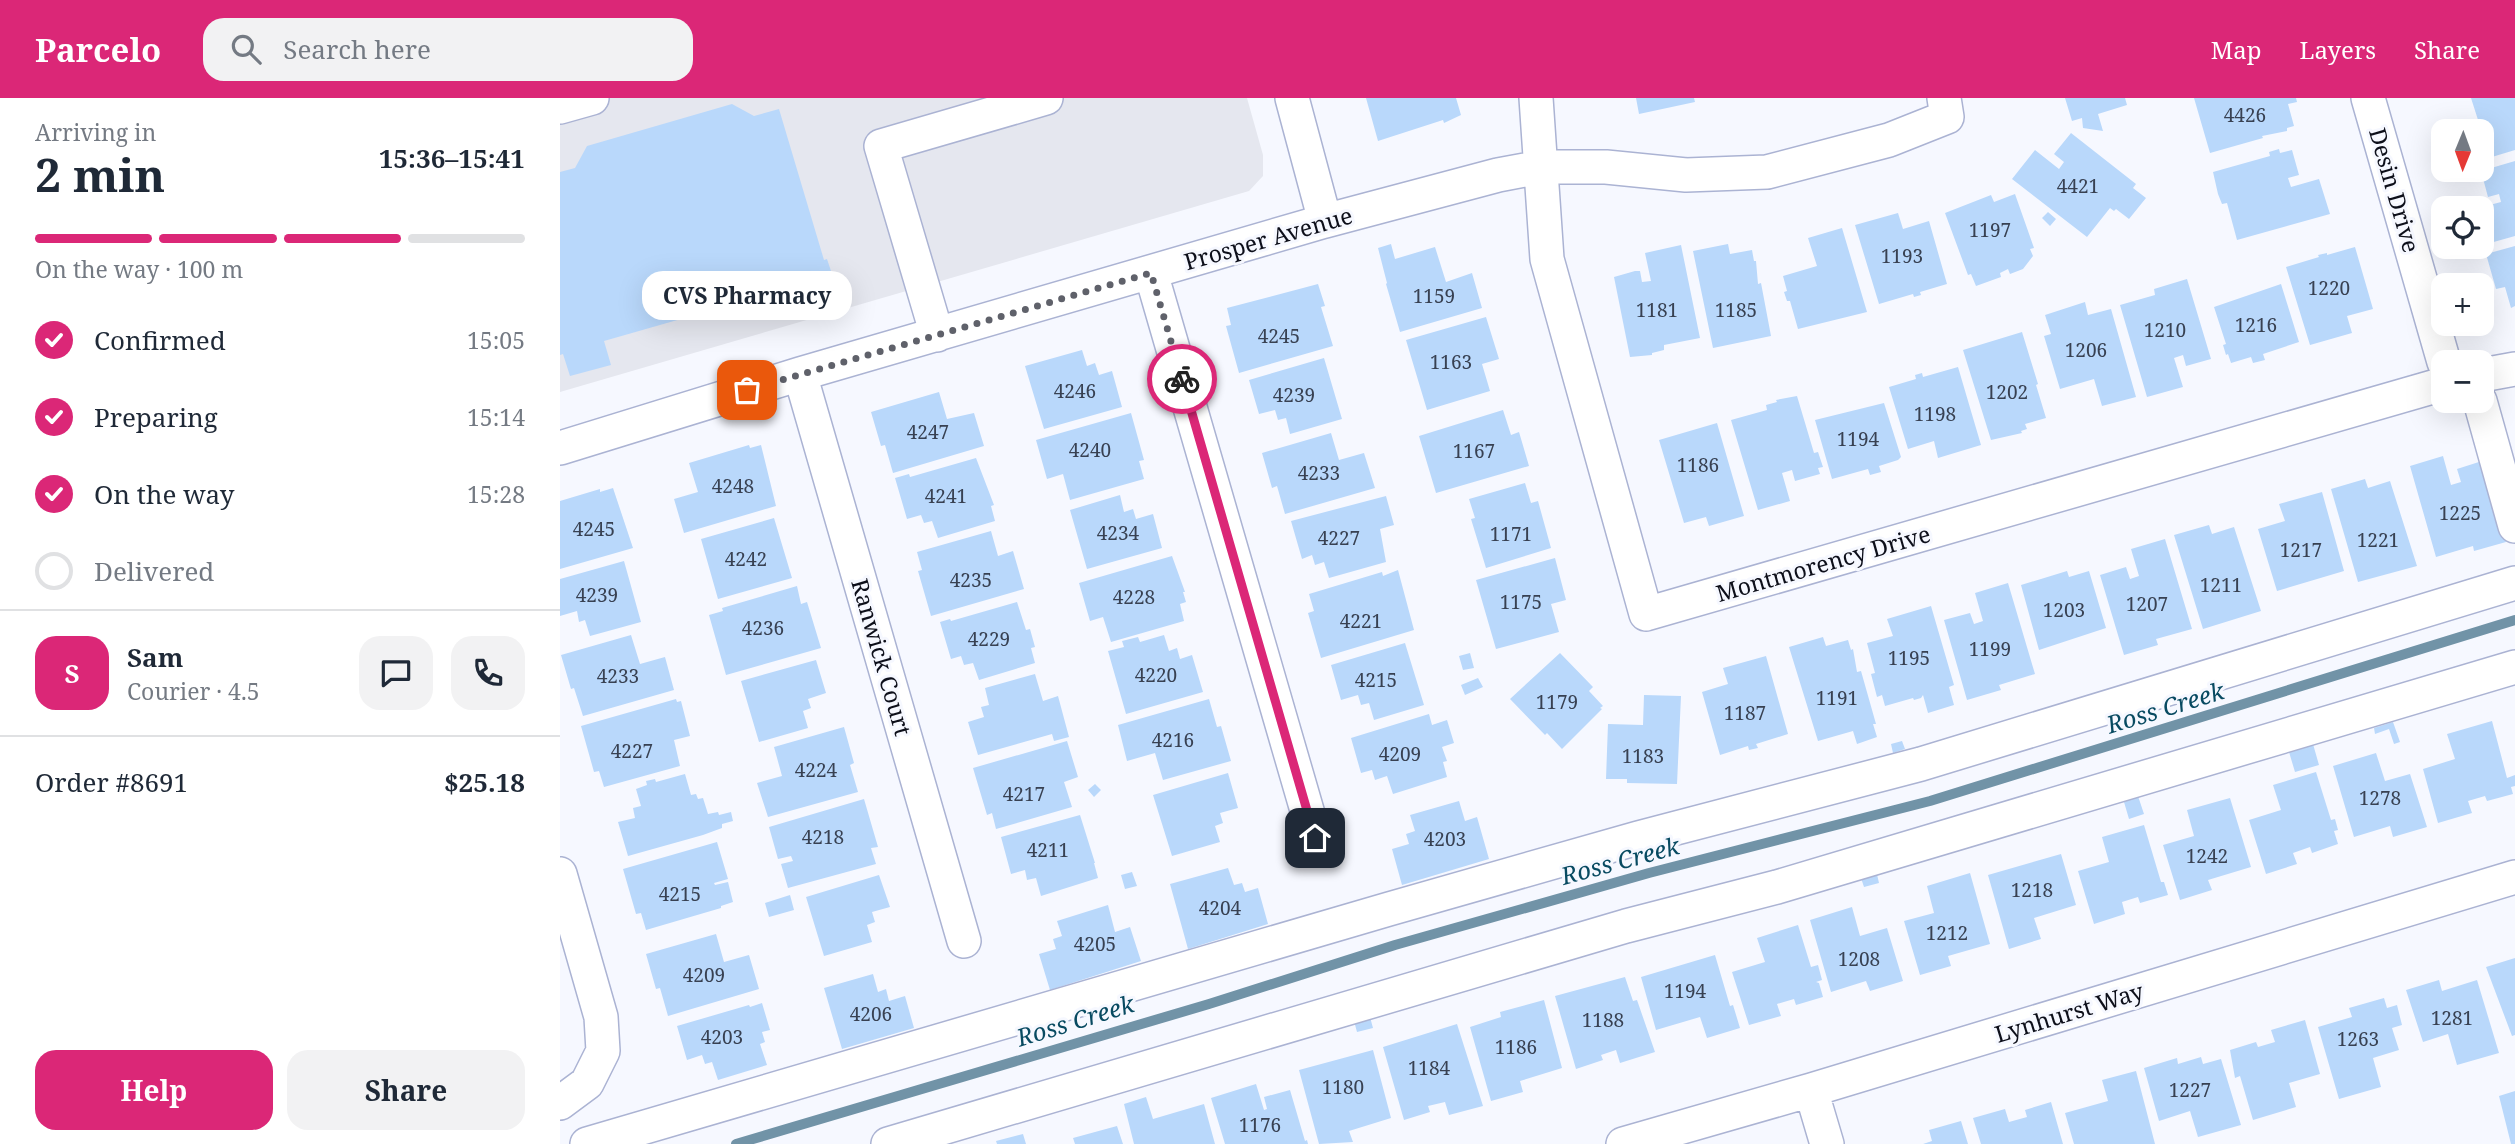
<!DOCTYPE html>
<meta charset="utf-8">
<style>
:root{--surface:#fff;--page:#f2f2f3;--text:#1f2937;--muted:#747a83;--line:#e0e1e3;--accent:#db2777}
body{margin:0;font-family:"Noto Serif",serif;background:var(--page);color:var(--text);height:100vh;display:flex;flex-direction:column;font-size:26px;white-space:nowrap}
*{box-sizing:border-box;margin:0}
p{font-size:23px;color:var(--muted)}
.icon{flex:none;width:38px;height:38px;fill:none;stroke:currentColor;stroke-width:2;stroke-linecap:round;stroke-linejoin:round}
.map{position:relative;flex:1;overflow:hidden}
.panel{display:flex;flex-direction:column;background:var(--surface);width:560px}
.panel>*{flex:none}
.needle{width:46px;rotate:181deg}
.controls{position:absolute;left:1871px;top:21px;display:grid;gap:14px}
.controls a{display:grid;place-items:center;width:63px;height:63px;border-radius:14px;background:var(--surface);box-shadow:0 7px 28px #0002;font-size:35px}
.pin{position:absolute;display:grid;place-items:center;width:60px;height:60px;color:#fff;margin:-30px;border-radius:14px;box-shadow:0 4px 10px #0006}
.courier{position:absolute;display:grid;place-items:center;width:70px;height:70px;margin:-35px;border:5px solid #db2777;border-radius:50%;background:#fff;color:#222;box-shadow:0 2px 9px #0007}
.bubble{position:absolute;height:49px;border-radius:21px;background:var(--surface);box-shadow:0 7px 28px #0002;font-size:23px;font-weight:700;line-height:49px;text-align:center}
.summary em{font-style:normal;font-weight:700}
.summary div{display:flex;flex-direction:column-reverse}
.summary{display:flex;align-items:center;justify-content:space-between;height:119px;padding:0 35px}
h1{font-size:46px;font-weight:700;line-height:52px}
.bar{display:grid;grid-template-columns:repeat(4,1fr);gap:10px 7px;align-content:center;height:84px;padding:0 35px}
.bar i{height:9px;border-radius:5px;background:var(--line)}
.bar .current{background:var(--accent)}
.bar p{grid-column:span 4}
.line{display:flex;align-items:center;gap:18px;padding:0 35px;border-top:2px solid var(--line)}
.line div{flex:1}
.round{display:grid;place-items:center;flex:none;width:74px;height:74px;border-radius:21px;background:var(--page)}
ol{padding:0 35px;list-style:none}
li{display:flex;align-items:center;gap:21px;height:77px}
li p{margin-inline-start:auto}
li .icon{padding:7px;border-radius:50%;background:var(--accent);color:#fff;stroke-width:4}
li:last-child{color:var(--muted)}
li i{width:38px;height:38px;border:4px solid var(--line);border-radius:50%}
.action{display:flex;gap:14px;margin-top:auto;padding:14px 35px}
.action a{flex:1;height:80px;border-radius:21px;background:var(--accent);color:#fff;font-size:28px;font-weight:700;line-height:80px;text-align:center}
.action a+a{background:var(--page);color:var(--text)}
header{display:flex;align-items:center;gap:42px;box-sizing:border-box;height:98px;padding:0 35px;background:var(--accent);color:#fff}
header strong{font-size:33px}
nav{display:flex;gap:38px;margin-inline-start:auto;font-size:24px}
.search{width:490px;height:63px;background:var(--page);display:flex;align-items:center;gap:18px;box-sizing:border-box;padding:0 24px;border-radius:21px;color:var(--muted);font-size:26px}
main{display:flex;flex:1;min-height:0}
.map>svg:first-child{display:block}
</style>
<header>
<strong>Parcelo</strong>
<div class="search"><svg class="icon" aria-label="search" viewBox="0 0 24 24"><circle cx="10" cy="10" r="6"/><path d="M15 15l6 6"/></svg>Search here</div>
<nav><a>Map</a><a>Layers</a><a>Share</a></nav>
</header>
<main>
<section class="panel">
<div class="summary"><div><h1>2 min</h1><p>Arriving in</p></div><em>15:36–15:41</em></div>
<div class="bar"><i class="current"></i><i class="current"></i><i class="current"></i><i></i><p>On the way · 100 m</p></div>
<ol>
<li><svg class="icon" aria-label="check" viewBox="0 0 24 24"><path d="M5 12l5 5 9-10"/></svg>Confirmed<p>15:05</p></li>
<li><svg class="icon" aria-label="check" viewBox="0 0 24 24"><path d="M5 12l5 5 9-10"/></svg>Preparing<p>15:14</p></li>
<li><svg class="icon" aria-label="check" viewBox="0 0 24 24"><path d="M5 12l5 5 9-10"/></svg>On the way<p>15:28</p></li>
<li><i></i>Delivered</li>
</ol>
<div class="line" style="height:126px"><b class="round" style="background:var(--accent);color:#fff">S</b><div><b>Sam</b><p>Courier · 4.5</p></div><a class="round"><svg class="icon" aria-label="chat" viewBox="0 0 24 24"><path d="M4 5h16v11H9l-5 4z"/></svg></a><a class="round"><svg class="icon" aria-label="phone" viewBox="0 0 24 24"><path d="M5 4h4l2 5-3 2q2 4 5 5l2-3 5 2v4C11 20 4 13 5 4z"/></svg></a></div>
<div class="line" style="height:91px"><div>Order #8691</div><b>$25.18</b></div>
<div class="action"><a>Help</a><a>Share</a></div>
</section>
<div class="map">
<svg width="1955" height="1046" viewBox="0 0 1955 1046">
<rect width="100%" height="100%" fill="#f6f8ff"/>
<path fill="#e5e7ef" d="M0 0H687L703 57V78L689 93 0 294Z"/>
<g fill="none" stroke-linecap="round" stroke-linejoin="round">
<path stroke="#7193a7" stroke-width="10" d="M176 1046 649 906 835 847 1089 775 1370 703 1955 522"/>
</g>
<path fill="#b9d8fb" d="M806 0H896L901 17 884 25 883 22 818 43Z
M1076 0H1134L1135 4 1079 16Z
M1505 0H1565L1567 7 1538 16 1543 33 1523 30 1522 20 1512 23Z
M1634 0H1736L1737 4 1728 6 1734 28 1727 30V33L1702 38 1703 40 1650 55Z
M1911 0H1955V52L1922 62V33H1894L1919 25Z
M172 6 194 18 219 11 264 162 267 161 271 173 267 174 268 179 44 243 51 267 10 278 3 256 0 257V74L15 70 27 48Z
M1511 35 1576 86 1573 90 1586 100 1569 121 1556 111 1554 113 1550 110 1527 139 1452 81 1475 52 1499 71 1504 64 1494 56Z
M1719 51 1720 55 1732 52 1739 77 1728 80 1731 89 1759 81 1770 116 1677 142 1667 105 1662 106 1658 96 1653 74 1710 58 1709 54Z
M1955 63V138L1923 147 1922 109 1941 104 1939 96 1928 99 1921 73Z
M1455 96 1474 150 1470 151 1473 158 1463 171 1450 176 1448 171 1440 175 1441 179 1416 188 1411 176 1408 177 1385 115 1431 97 1434 104Z
M1488 114 1496 121 1490 128 1482 120Z
M1338 115 1343 131 1369 123 1387 186 1360 194 1361 197 1354 199 1353 196 1319 206 1295 127Z
M1282 130 1307 214 1238 231 1230 203H1227L1224 194 1227 193 1223 178 1257 168 1248 140Z
M831 146 835 161 875 149 886 184 912 175 922 210 840 234 826 186 827 185 818 150Z
M1168 146 1170 156 1192 152 1194 163H1196L1198 186 1201 185 1211 238 1153 250 1133 153Z
M1121 147 1140 240 1104 247V252L1092 255V257L1070 259 1054 179 1075 173H1080L1082 184 1091 183 1085 155Z
M1955 148V208L1951 210 1945 189 1936 191 1926 156Z
M1795 149 1813 211 1787 218 1792 235 1750 247 1726 169 1759 159 1758 157 1767 155V157Z
M1627 181 1651 261 1626 268 1623 257 1614 260 1623 289 1587 299 1560 207 1595 197 1594 191Z
M758 186 765 208 761 209 773 248 679 275 666 228 671 227 667 210Z
M1721 186 1739 244 1703 256 1705 262 1693 265 1691 259 1671 265 1668 256 1666 257 1663 247 1666 246 1654 209Z
M1525 204 1528 217 1551 211 1576 299 1542 308 1534 281 1500 291 1484 238 1491 236 1485 217Z
M926 219 939 261 922 266 930 293 867 312 846 242Z
M1462 234 1478 286 1476 287 1486 320 1465 326 1467 331 1461 333 1462 335 1431 342 1403 252Z
M522 252 527 268 535 265 539 277 552 273 562 309 484 331 465 268Z
M764 260 782 321 730 336 726 320 718 322 715 312 699 316 689 282Z
M1398 269 1421 347 1378 360 1374 343 1348 351 1329 289 1356 281 1355 277 1362 275 1363 279Z
M379 294 387 321 414 315 424 348 333 375 325 347 321 348 311 314Z
M1237 298 1254 355 1258 354 1263 369 1258 370 1260 376 1235 383 1232 372 1222 375 1230 403 1198 412 1171 322 1207 312 1206 307 1217 304 1216 302Z
M1324 305 1341 359 1338 362 1319 368 1321 374 1310 377 1308 371 1272 381 1255 322Z
M943 312 951 337 959 334 969 368 876 395 859 338Z
M571 315 584 362 579 363 584 381 510 402 503 376 487 381 476 342Z
M1157 325 1184 418 1149 428 1146 419 1124 425 1099 342Z
M771 335 779 362 804 355 815 390 725 416 717 388 712 390 702 355Z
M189 347 190 350 201 347 216 408 124 435 114 401 138 394 129 365Z
M1883 358 1891 387 1901 384 1897 371 1922 363 1946 444 1914 453 1913 448 1876 459 1850 368Z
M416 360 434 407 431 408 435 423 378 440 372 423 364 425 361 417 347 421 335 380 349 376 350 379Z
M1805 381 1808 390 1830 383 1857 468 1798 484 1771 391Z
M965 385 971 405 978 403 991 450 926 470 911 421 915 420 909 401Z
M53 390 73 450 0 471V403L40 391V394Z
M1762 394 1784 473 1717 493 1698 431 1725 423 1719 406Z
M560 397 564 414 573 411 576 421 593 416 602 450 527 471 510 412Z
M826 398 834 427 820 431 826 464 769 480 764 464 755 467 752 457 742 461 731 423Z
M214 420 232 480 158 501 141 441Z
M1649 427 1652 436 1674 429 1701 513 1643 531 1614 437Z
M431 433 438 458 453 453 464 491 371 518 358 473 362 472 357 454Z
M1605 441 1632 531 1596 541 1598 547 1564 557 1540 477 1566 469 1570 481 1579 478 1571 451Z
M612 458 625 494H623L626 504 620 506 624 523 551 544 543 519 530 523 519 485Z
M995 460 1006 502 991 506 999 534 936 551 916 482Z
M64 463 81 524 30 538 25 522 19 524 17 513 0 518V481Z
M838 472 854 532 761 560 748 515 754 513 749 496 822 474 823 478Z
M1507 473 1509 479 1529 473 1546 530 1479 552 1461 487Z
M1448 485 1475 576 1439 587 1441 592 1407 602 1384 522 1410 515 1414 526 1423 523 1415 495Z
M237 488 241 506 247 504 261 550 166 577 149 517 163 513 162 510Z
M457 504 466 532 470 531 475 549 471 550 475 565 419 582 413 565 404 567 401 558 391 561 380 524 390 521 391 523Z
M1371 508 1394 587 1389 589 1394 607 1368 615 1363 597 1361 600 1354 602 1353 600 1325 608 1322 597 1317 599 1311 576 1315 575 1307 545 1333 538 1327 521Z
M71 537 80 566 105 559 114 592 23 618 14 590 11 591 1 557Z
M604 537 609 553 617 550 620 561 632 557 643 594 566 616 548 553 564 549 562 543 578 539 580 544Z
M1263 539 1266 548 1288 542 1291 552 1293 551 1297 574 1301 573 1316 626H1313L1317 639 1297 646 1293 633 1258 643 1229 549Z
M845 545 864 607 814 622 809 605 801 607 798 597 781 602 771 567Z
M910 555 914 570 903 572 899 558Z
M1000 555 1033 589 1029 593 1043 608 1040 610 1042 611 1002 651 987 635 985 637 950 601Z
M1206 558 1228 636 1196 646 1198 650 1189 652 1188 648 1160 657 1142 594 1168 586 1163 570Z
M256 562 266 595 248 601 251 610 243 613 248 630 199 644 181 583Z
M475 576 483 603 498 598 509 639 494 643 492 636 418 657 408 624 424 619 421 609 429 607 425 590Z
M918 580 923 589 905 597 901 587Z
M1084 597 1121 598 1117 686 1067 685V681H1046L1048 626 1083 627Z
M116 601 117 604 121 603 130 638 114 642 120 668 44 689 39 673 34 674 21 628Z
M649 601 657 629 661 628 671 663 603 682 595 655 567 663 558 627Z
M869 616 872 627 887 622 894 645 882 649 887 663 883 664 887 679 833 696 827 678 815 682 812 672 801 675 791 640Z
M1932 623 1947 680 1955 677V688L1951 689 1953 696 1927 703 1925 698 1908 703 1912 715 1878 725 1863 671 1895 661 1887 636Z
M1833 624 1840 644 1834 646 1829 631 1815 636 1814 630Z
M284 629 294 665 290 667 298 694 208 719 197 685 222 678 214 649Z
M507 643 518 679 504 684 512 709 436 731 432 715 427 717 413 670Z
M1342 643 1345 651 1333 655 1331 646Z
M1753 646 1759 667 1735 674 1729 654Z
M1816 655 1825 683 1850 676 1867 729 1833 739 1830 728 1794 739 1773 668Z
M1756 674 1771 722 1775 721 1778 732 1774 733 1778 746 1752 755 1750 749 1733 755 1737 766 1706 776 1689 722 1721 712 1713 687Z
M668 675 678 710 660 715 663 725 655 728 660 744 612 758 593 697Z
M125 676 131 697 136 696 138 701 143 700 148 716 158 714 159 717 171 714 173 723 162 726V730L143 737 68 758 58 724 75 720 73 710 81 708 76 691 87 687 86 683 95 681 96 684Z
M535 686 541 692 534 699 528 692Z
M1578 698 1584 716 1569 721 1564 704Z
M1670 700 1691 769 1648 782 1652 792 1620 802 1603 747 1634 738 1627 712Z
M304 701 318 749 311 750 316 766 228 790 221 766 233 763 231 758 218 761 209 729Z
M899 703 905 723 917 719 929 761 842 787 832 751 849 746 846 736 855 733 850 717Z
M520 717 535 765H534L538 780 481 798 476 780 467 782 465 772 451 776 441 739Z
M1584 727 1601 784H1604L1608 797 1580 805 1578 799 1562 804 1565 816 1534 826 1518 773 1549 764 1542 739Z
M157 744 168 781 154 785 155 787 168 784 173 804 161 808V810L86 832 81 815 76 816 63 771Z
M1501 756 1516 807 1474 820 1481 841 1449 851 1428 777Z
M668 770 674 787 682 785 685 794 698 790 708 826 628 851 610 786Z
M1316 772 1319 785 1304 789 1300 777Z
M572 774 577 788 565 791 561 777Z
M1410 775 1430 846 1388 858 1391 868 1360 877 1344 823 1374 815 1367 788Z
M319 777 330 809 312 814 315 824 307 827 312 844 264 858 246 799Z
M230 797 234 812 209 819 205 805Z
M548 807 555 834 570 829 581 863 490 892 479 856 496 851 493 841 502 838 497 823Z
M1292 809 1300 838 1327 830 1343 883 1310 893 1306 883 1271 894 1250 822Z
M1238 827 1251 869 1258 867 1262 882 1256 884 1259 885 1263 899 1236 907 1234 901 1217 906 1221 918 1189 927 1172 874 1205 864 1197 840Z
M156 836 164 864 189 857 199 891 108 918 100 890 96 891 86 856Z
M1155 857 1170 908 1173 907 1180 930 1147 940 1140 919 1096 932 1081 879Z
M1955 860V937L1952 938 1926 869Z
M313 876 318 894 326 891 329 903 345 898 354 930 282 951 264 890Z
M1065 879 1073 903 1077 902 1095 954 1060 965 1056 952 1041 957 1043 962 1016 971 995 898Z
M1879 882 1882 893 1917 882 1939 955 1897 967 1888 936 1863 944 1846 892Z
M1824 900 1827 910 1837 907 1842 927 1832 930 1839 952 1813 960 1821 989 1779 1001 1758 929 1792 919 1789 910Z
M984 902 1002 970 960 983 963 994 931 1003 910 929 941 919 940 914Z
M202 905 210 932 202 934 205 944 200 946 207 967 158 982 152 964 145 966 142 957 127 962 117 928 189 907 190 909Z
M810 919 813 930 797 934 794 923Z
M1745 922 1760 976 1729 985 1736 1009 1693 1022 1680 978 1675 980 1670 952 1696 944 1698 949 1715 944 1711 932Z
M897 926 923 1008 889 1017 885 1004 868 1008 870 1014 844 1022 823 949Z
M813 952 831 1020 789 1033 793 1044 759 1046 739 972Z
M1641 959 1643 966 1661 961 1681 1027 1638 1039 1630 1013 1599 1023 1584 970 1617 960 1618 966Z
M1576 973 1595 1046H1514L1505 1015 1548 1003 1542 982Z
M696 986 704 1012 707 1011 704 999 730 992 745 1043 747 1042 748 1046H665L651 1000Z
M1955 993V1046H1951L1939 998Z
M586 999 593 1021 644 1006 655 1046H574L564 1006Z
M1491 1004 1503 1046H1421L1413 1020 1445 1011 1449 1024 1467 1019 1465 1012Z
M1401 1023 1408 1046H1363L1372 1043 1369 1032Z
M557 1028 563 1046H515L513 1040Z
M463 1036 466 1046H437L436 1043Z"/>
<g fill="none" stroke-linecap="round" stroke-linejoin="round">
<g stroke="#abb3d3" stroke-width="36">
<path id="minor" d="M732 0 765 123
M976 0 987 161 1086 516 1883 286
M1808 0 1884 264
M0 9 32 0
M591 175 755 740
M377 237 321 48 486 0
M240 276 404 843
M1922 277 1955 271
M1920 303 1955 428
M0 350 240 276 765 123 938 77 981 69H1046L1126 77 1207 74 1329 42 1387 19 1384 0
M0 776 41 919 43 953 27 985 0 1005
M1251 992 1267 1046
M27 1046 829 811 1078 740 1361 666 1955 485
M328 1046 1066 828 1217 789 1955 569
M1063 1046 1251 992 1955 779"/>
</g>
<use href="#minor" stroke="#fff" stroke-width="33"/>
</g>
<g fill="none" stroke-linecap="round" stroke-linejoin="round">
<path stroke="#5f616a" stroke-width="7" stroke-dasharray="0 12.6" d="M187 292 591 175 622 281"/>
<path stroke="#db2777" stroke-width="9" d="M622 281 755 740"/>
</g>
<g text-anchor="middle" dominant-baseline="central" stroke-width="6" stroke-linejoin="round" paint-order="stroke">
<g font-size="19" fill="#384152">
<text x="1685" y="17">4426</text>
<text x="1518" y="88">4421</text>
<text x="1430" y="132">1197</text>
<text x="1342" y="158">1193</text>
<text x="1769" y="190">1220</text>
<text x="874" y="198">1159</text>
<text x="1097" y="212">1181</text>
<text x="1176" y="212">1185</text>
<text x="1696" y="227">1216</text>
<text x="1605" y="232">1210</text>
<text x="719" y="238">4245</text>
<text x="1526" y="252">1206</text>
<text x="891" y="264">1163</text>
<text x="515" y="293">4246</text>
<text x="1447" y="294">1202</text>
<text x="734" y="297">4239</text>
<text x="1375" y="316">1198</text>
<text x="368" y="334">4247</text>
<text x="1298" y="341">1194</text>
<text x="530" y="352">4240</text>
<text x="914" y="353">1167</text>
<text x="1138" y="367">1186</text>
<text x="759" y="375">4233</text>
<text x="173" y="388">4248</text>
<text x="386" y="398">4241</text>
<text x="1900" y="415">1225</text>
<text x="34" y="431">4245</text>
<text x="558" y="435">4234</text>
<text x="951" y="436">1171</text>
<text x="779" y="440">4227</text>
<text x="1818" y="442">1221</text>
<text x="1741" y="452">1217</text>
<text x="186" y="461">4242</text>
<text x="411" y="482">4235</text>
<text x="1661" y="487">1211</text>
<text x="37" y="497">4239</text>
<text x="574" y="499">4228</text>
<text x="961" y="504">1175</text>
<text x="1587" y="506">1207</text>
<text x="1504" y="512">1203</text>
<text x="801" y="523">4221</text>
<text x="203" y="530">4236</text>
<text x="429" y="541">4229</text>
<text x="1430" y="551">1199</text>
<text x="1349" y="560">1195</text>
<text x="596" y="577">4220</text>
<text x="58" y="578">4233</text>
<text x="816" y="582">4215</text>
<text x="1277" y="600">1191</text>
<text x="997" y="604">1179</text>
<text x="1185" y="615">1187</text>
<text x="613" y="642">4216</text>
<text x="72" y="653">4227</text>
<text x="840" y="656">4209</text>
<text x="1083" y="658">1183</text>
<text x="256" y="672">4224</text>
<text x="464" y="696">4217</text>
<text x="1820" y="700">1278</text>
<text x="263" y="739">4218</text>
<text x="885" y="741">4203</text>
<text x="488" y="752">4211</text>
<text x="1647" y="758">1242</text>
<text x="1472" y="792">1218</text>
<text x="120" y="796">4215</text>
<text x="660" y="810">4204</text>
<text x="1387" y="835">1212</text>
<text x="535" y="846">4205</text>
<text x="1299" y="861">1208</text>
<text x="144" y="877">4209</text>
<text x="1125" y="893">1194</text>
<text x="311" y="916">4206</text>
<text x="1892" y="920">1281</text>
<text x="1043" y="922">1188</text>
<text x="162" y="939">4203</text>
<text x="1798" y="941">1263</text>
<text x="956" y="949">1186</text>
<text x="869" y="970">1184</text>
<text x="783" y="989">1180</text>
<text x="1630" y="992">1227</text>
<text x="700" y="1027">1176</text>
</g>
<g font-size="23" fill="#0d0f1a" stroke="#f6f8ff">
<text transform="translate(1835 92) rotate(74)">Desin Drive</text>
<text transform="translate(708 140) rotate(-16)">Prosper Avenue</text>
<text transform="translate(1263 465) rotate(-16)">Montmorency Drive</text>
<text transform="translate(322 559) rotate(74)">Ranwick Court</text>
<text transform="translate(1509 914) rotate(-17)">Lynhurst Way</text>
</g>
<g font-size="24" font-style="italic" fill="#084a61" stroke="#f6f8ff">
<text transform="translate(1605 609) rotate(-17)">Ross Creek</text>
<text transform="translate(1060 762) rotate(-15)">Ross Creek</text>
<text transform="translate(515 922) rotate(-17)">Ross Creek</text>
</g>
</g>
</svg>
<div class="controls">
<a><svg class="needle" viewBox="-14 -14 28 28"><path d="M0-13l5 13h-10z" fill="#e53935"/><path d="M0 13l5-13h-10z" fill="#747a83"/></svg></a>
<a><svg class="icon" aria-label="locate" viewBox="0 0 24 24"><circle cx="12" cy="12" r="6"/><path d="M12 2v4M12 18v4M2 12h4M18 12h4"/></svg></a>
<a>+</a>
<a>−</a>
</div>
<div class="pin" style="left:187px;top:292px;background:#ea580c"><svg class="icon" aria-label="bag" viewBox="0 0 24 24"><path d="M5 8h14l-1 12H6zM9 8a3 3 0 0 1 6 0"/></svg></div>
<div class="pin" style="left:755px;top:740px;background:#1f2937"><svg class="icon" aria-label="home" viewBox="0 0 24 24"><path d="M3 11l9-7 9 7M6 9v11h12V9"/></svg></div>
<div class="courier" style="left:622px;top:281px"><svg class="icon" aria-label="bike" viewBox="0 0 24 24"><circle cx="6" cy="16" r="4"/><circle cx="18" cy="16" r="4"/><path d="M6 16l4-8h5l3 8M10 8l3 8H6M13 5h3"/></svg></div>
<div class="bubble" style="left:82px;top:173px;width:210px">CVS Pharmacy</div>
</div>
</main>
